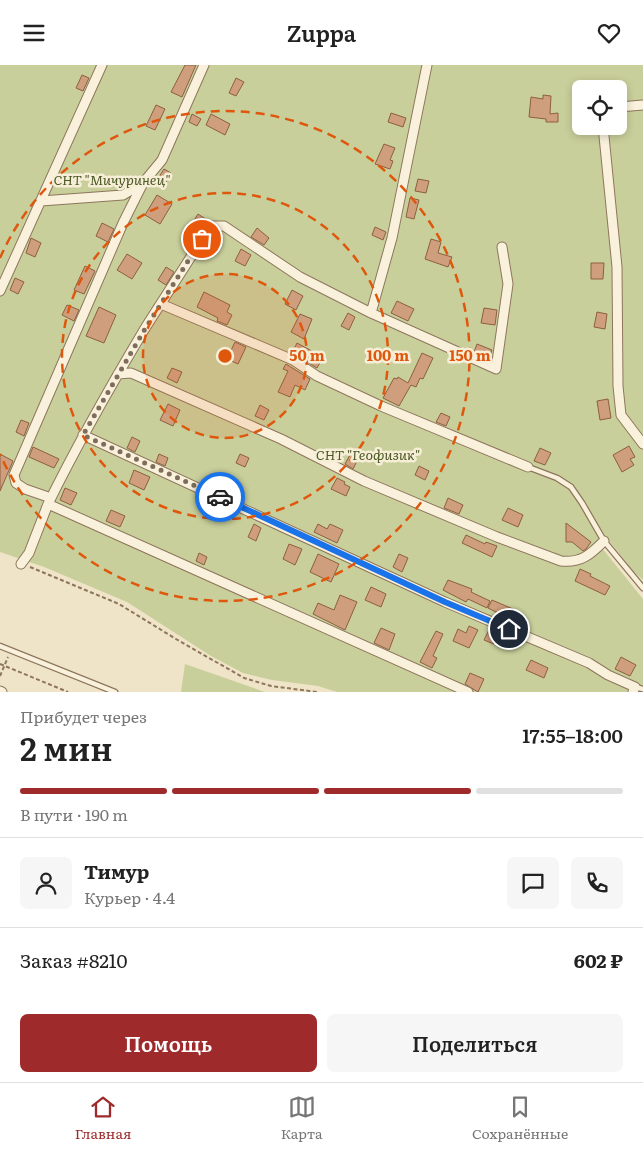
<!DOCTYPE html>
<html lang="ru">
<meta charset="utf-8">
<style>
:root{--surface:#fff;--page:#f6f6f6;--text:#222;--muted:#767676;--line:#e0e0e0;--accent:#9e2a2b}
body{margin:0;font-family:Literata,serif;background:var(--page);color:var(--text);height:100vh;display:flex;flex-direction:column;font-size:19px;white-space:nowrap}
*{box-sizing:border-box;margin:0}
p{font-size:16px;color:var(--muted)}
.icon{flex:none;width:28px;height:28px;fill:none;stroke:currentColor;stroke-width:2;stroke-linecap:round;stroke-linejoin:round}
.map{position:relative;height:627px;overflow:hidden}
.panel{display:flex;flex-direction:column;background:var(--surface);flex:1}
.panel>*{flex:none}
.buttons{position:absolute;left:572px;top:15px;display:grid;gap:10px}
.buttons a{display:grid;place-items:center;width:55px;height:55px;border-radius:8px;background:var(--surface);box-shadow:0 2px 8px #0003;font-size:25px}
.pin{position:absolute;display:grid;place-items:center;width:42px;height:42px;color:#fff;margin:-21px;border:2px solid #fff;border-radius:50%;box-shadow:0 1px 5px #0007}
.courier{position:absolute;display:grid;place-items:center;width:50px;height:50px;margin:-25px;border:4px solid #1a73e8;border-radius:50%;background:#fff;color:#222;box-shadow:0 1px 6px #0007}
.head em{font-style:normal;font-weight:600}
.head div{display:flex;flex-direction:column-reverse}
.head{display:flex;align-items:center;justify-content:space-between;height:85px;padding:0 20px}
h1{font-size:32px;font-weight:600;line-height:38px}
.bar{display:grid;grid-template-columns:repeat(4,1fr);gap:8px 5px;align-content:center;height:60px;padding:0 20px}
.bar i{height:6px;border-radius:4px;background:var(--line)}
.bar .active{background:var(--accent)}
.bar p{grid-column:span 4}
.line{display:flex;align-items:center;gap:12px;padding:0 20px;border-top:1px solid var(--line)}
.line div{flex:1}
.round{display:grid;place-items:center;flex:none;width:52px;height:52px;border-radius:8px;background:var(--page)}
.button{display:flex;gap:10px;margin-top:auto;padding:10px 20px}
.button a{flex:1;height:58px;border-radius:8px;background:var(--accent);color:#fff;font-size:20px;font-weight:600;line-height:58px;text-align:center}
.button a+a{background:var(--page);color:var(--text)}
header{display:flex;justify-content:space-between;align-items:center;height:65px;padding:0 20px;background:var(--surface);font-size:22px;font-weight:600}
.menu{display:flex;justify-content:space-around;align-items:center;height:70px;border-top:1px solid var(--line);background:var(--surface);font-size:14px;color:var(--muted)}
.menu a{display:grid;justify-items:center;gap:2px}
.menu .active{color:var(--accent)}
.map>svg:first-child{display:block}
</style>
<header><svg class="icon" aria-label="menu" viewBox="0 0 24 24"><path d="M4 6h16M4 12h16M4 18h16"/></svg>Zuppa<svg class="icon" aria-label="heart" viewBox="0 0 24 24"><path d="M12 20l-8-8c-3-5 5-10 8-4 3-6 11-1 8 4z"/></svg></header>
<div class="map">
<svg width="643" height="627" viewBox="0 0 643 627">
<rect width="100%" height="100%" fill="#f0e4c8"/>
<path fill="#c9cf9b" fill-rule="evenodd" d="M0 0H643V515L634 507 599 463 598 478 643 534V627H337L318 621 272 615 243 608 211 591 127 537 44 502 0 487ZM581 24H619V61H581Z
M185 599 265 627H181Z"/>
<path fill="#cf9f7d" stroke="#8d5f41" d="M185 0H196L182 32 171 27Z
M82 10 89 13 83 26 76 23Z
M236 13 244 17 236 31 229 28Z
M543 30 551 31 550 49 558 48V57H546V54L529 52 531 32 543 34Z
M156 40 165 44 155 65 146 61Z
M391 48 406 53 403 62 388 57Z
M192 49 201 54 197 61 189 57Z
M211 49 230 59 225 70 206 60Z
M384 79 395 83 390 95 393 96 390 104 375 99Z
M164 104 171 108 165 119 157 115Z
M418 114 429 116 426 128 415 126Z
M157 130 172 139 160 159 145 150Z
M410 133 419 135 414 154 406 152Z
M198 149 207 155 198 168 190 162Z
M102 158 114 164 108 177 96 171Z
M375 162 386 167 383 175 372 170Z
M257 163 269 173 264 180 251 172Z
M31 173 41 178 35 192 26 188Z
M431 174 441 177 438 188 452 192 448 202 425 194Z
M241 184 251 190 245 201 235 196Z
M127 189 142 198 132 214 117 205Z
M591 198H604L603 214H591Z
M85 201 95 206 84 229 74 225Z
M166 202 174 207 166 220 158 215Z
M15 213 24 217 18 229 10 225Z
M292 225 303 231 296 245 285 239Z
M204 227 230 240 227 247 232 250 227 260 217 256 218 253 197 242Z
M397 236 414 244 408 256 391 248Z
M67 240 79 245 74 256 62 250Z
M99 242 116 250 104 278 86 271Z
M484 243 497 245 495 260 481 258Z
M597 247 607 249 605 264 594 262Z
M348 248 355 252 349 265 341 261Z
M300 249 312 254 304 274 291 267Z
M235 277 246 282 238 299 227 294Z
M297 278 323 292 317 303 292 288Z
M477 279 492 285 489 294 474 287Z
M422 288 433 293 423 314 420 313 416 322 411 320 399 341 383 333 394 313 397 314 398 312 408 318Z
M286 299 310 314 305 325 295 320 290 332 278 327 288 306 283 304Z
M172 303 182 307 177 318 167 313Z
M608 334 611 353 600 355 597 336Z
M168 339 180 345 173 361 160 355Z
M260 340 269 345 264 355 255 351Z
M441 348 450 352 446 361 436 357Z
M21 355 29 358 24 371 16 367Z
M132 372 140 376 135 387 127 383Z
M629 381 635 392 630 394 634 400 622 407 613 390Z
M33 382 59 394 54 403 29 392Z
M540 383 551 388 545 400 534 396Z
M351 388 359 392 353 404 345 399Z
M0 389 13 396 0 426Z
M159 389 168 393 165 401 156 397Z
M240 389 249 393 245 402 236 398Z
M419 401 429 406 425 415 415 410Z
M134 405 150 412 144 425 129 418Z
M337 413 345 417 344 419 350 422 346 431 331 424Z
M65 423 77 428 71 440 60 435Z
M448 433 463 440 459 449 444 443Z
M508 443 523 450 518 462 502 455Z
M111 445 125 451 120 462 106 456Z
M566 458 591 477 586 484 583 486 572 477H566Z
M254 459 261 463 256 476 248 472Z
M318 459 327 464 330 459 343 465 337 478 314 467Z
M466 470 485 479 486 477 497 481 492 492 462 478Z
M289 479 302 484 295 500 283 494Z
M199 488 207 492 204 500 196 496Z
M318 489 339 499 331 517 310 507Z
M399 489 408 493 402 507 393 502Z
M580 504 591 509 590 511 610 521 605 530 575 516Z
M448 515 472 524 471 527 490 536 487 543 468 534 466 537 443 525Z
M371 522 386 529 381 542 365 535Z
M340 530 357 537 345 565 313 549 318 538 334 545Z
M492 535 513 544 508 553 488 543Z
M469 561 478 565 469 583 453 576 458 564 466 568Z
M381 563 395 569 389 585 374 578Z
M489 565 499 569 494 579 484 575Z
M436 566 443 569 433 591 437 593 432 603 420 597Z
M621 592 636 600 630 611 615 604Z
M531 595 548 603 544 613 526 605Z
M470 608 484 614 478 627 465 619Z"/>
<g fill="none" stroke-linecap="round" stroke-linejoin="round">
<g stroke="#8d765c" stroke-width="7">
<path id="service" d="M528 402 557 413 571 422 582 438 604 476 643 523
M0 581 115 627
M635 622 643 624"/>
</g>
<g stroke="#8d765c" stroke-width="11">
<path id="minor" d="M427 0 392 173 371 248 496 304 508 219 502 182
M619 42 643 40
M603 61 617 202 618 321 621 350 643 379
M41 136 123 130 143 118 162 95 204 0
M0 226 102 0
M161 239 293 295 317 311 381 341 528 402
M371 248 300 212 224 161H210C189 196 166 230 144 265 110 322 77 380 48 439L468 627
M118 309 131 308 281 374 364 416 497 472 561 496C581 498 590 490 604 476
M83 370 445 537 589 598 608 610 635 622 633 627
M51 433 25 424 16 418 14 410 123 158 143 118
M21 499 29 488 48 439
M0 626 2 627"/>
</g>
<path stroke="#8d765c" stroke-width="2" stroke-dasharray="4 2.5" stroke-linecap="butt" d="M30 502 119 539 176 574 244 613 271 621 317 627
M0 599 68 627
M0 611 8 592"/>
<use href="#service" stroke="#faf1dc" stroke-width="4.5"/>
<use href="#minor" stroke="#faf1dc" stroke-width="9"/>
</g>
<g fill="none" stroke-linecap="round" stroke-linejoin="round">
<path stroke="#7c6e5b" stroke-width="5" stroke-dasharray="0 9" d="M202 174 145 264 83 370 220 432"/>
<path stroke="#1a73e8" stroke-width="6" d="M220 432 445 537 509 564"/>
</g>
<circle cx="225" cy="291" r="82" fill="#df570d" fill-opacity=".12"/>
<g fill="none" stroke="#df570d" stroke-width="2.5" stroke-dasharray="9 6">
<circle cx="225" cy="291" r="82"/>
<circle cx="225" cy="291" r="163"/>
<path d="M0 193A245 245 0 1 1 0 389"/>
</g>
<g text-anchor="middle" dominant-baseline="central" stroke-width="5" stroke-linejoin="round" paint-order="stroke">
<g font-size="14" font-style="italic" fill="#4d5a26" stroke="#f7eed8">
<text x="112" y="114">СНТ "Мичуринец"</text>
<text x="368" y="389">СНТ "Геофизик"</text>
</g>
</g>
<circle cx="225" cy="291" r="8" fill="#df570d" stroke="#f7eed8" stroke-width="2.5"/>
<g font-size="15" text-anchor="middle" font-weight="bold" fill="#df570d" stroke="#f7eed8" stroke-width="5" stroke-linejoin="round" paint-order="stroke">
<text x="307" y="296">50 m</text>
<text x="388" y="296">100 m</text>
<text x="470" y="296">150 m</text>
</g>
</svg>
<div class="buttons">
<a><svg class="icon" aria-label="locate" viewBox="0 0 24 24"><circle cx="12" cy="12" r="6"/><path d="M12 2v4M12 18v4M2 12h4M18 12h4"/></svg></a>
</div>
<div class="pin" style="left:202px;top:174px;background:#ea580c"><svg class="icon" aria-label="bag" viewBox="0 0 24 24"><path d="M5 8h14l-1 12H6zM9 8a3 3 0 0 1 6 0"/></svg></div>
<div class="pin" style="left:509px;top:564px;background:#1f2937"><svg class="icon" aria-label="home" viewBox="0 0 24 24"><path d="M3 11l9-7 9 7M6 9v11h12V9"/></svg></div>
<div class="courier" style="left:220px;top:432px"><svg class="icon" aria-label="car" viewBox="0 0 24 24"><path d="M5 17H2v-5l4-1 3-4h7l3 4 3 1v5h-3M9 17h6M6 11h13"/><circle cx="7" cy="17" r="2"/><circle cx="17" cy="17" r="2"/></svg></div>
</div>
<section class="panel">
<div class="head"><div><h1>2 мин</h1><p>Прибудет через</p></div><em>17:55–18:00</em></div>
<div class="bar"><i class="active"></i><i class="active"></i><i class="active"></i><i></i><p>В пути · 190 m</p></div>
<div class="line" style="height:90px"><a class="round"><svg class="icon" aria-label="person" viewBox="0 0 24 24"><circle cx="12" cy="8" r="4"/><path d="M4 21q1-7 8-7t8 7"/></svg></a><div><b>Тимур</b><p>Курьер · 4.4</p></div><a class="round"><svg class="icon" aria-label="chat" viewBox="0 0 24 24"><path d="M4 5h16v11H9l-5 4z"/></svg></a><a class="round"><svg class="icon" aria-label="phone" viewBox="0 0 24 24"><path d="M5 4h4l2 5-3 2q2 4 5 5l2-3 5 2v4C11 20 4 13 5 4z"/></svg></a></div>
<div class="line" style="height:65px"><div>Заказ #8210</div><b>602 ₽</b></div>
<div class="button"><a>Помощь</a><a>Поделиться</a></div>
</section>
<nav class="menu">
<a class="active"><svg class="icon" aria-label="home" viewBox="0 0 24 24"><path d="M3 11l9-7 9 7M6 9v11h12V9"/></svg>Главная</a>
<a><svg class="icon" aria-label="map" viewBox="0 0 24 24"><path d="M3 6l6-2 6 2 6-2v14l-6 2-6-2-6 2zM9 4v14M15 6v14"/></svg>Карта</a>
<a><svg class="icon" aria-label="saved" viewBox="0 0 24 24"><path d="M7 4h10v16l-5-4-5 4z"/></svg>Сохранённые</a>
</nav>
